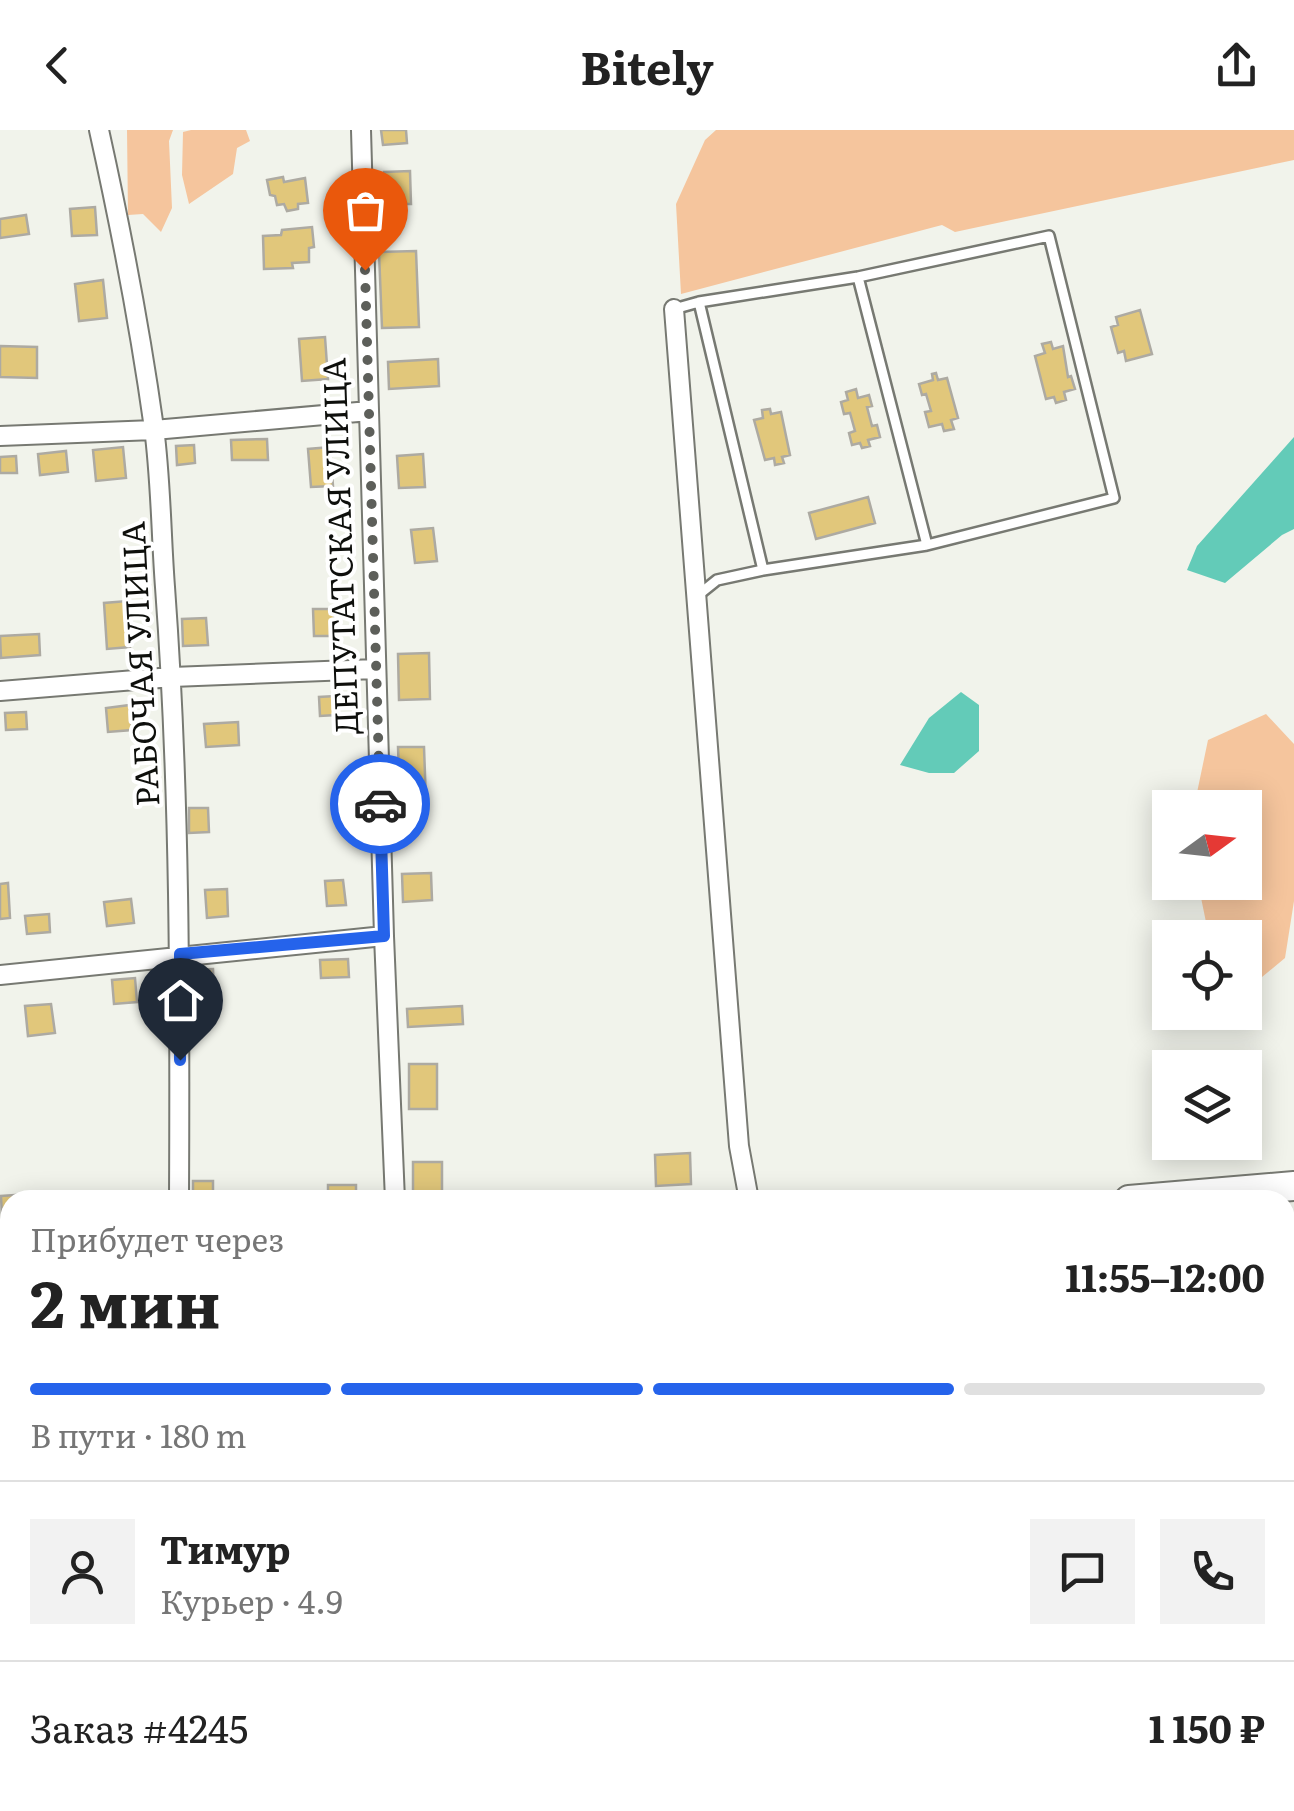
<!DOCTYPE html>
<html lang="ru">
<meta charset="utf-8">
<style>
:root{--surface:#fff;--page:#f2f2f2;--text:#222;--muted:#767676;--line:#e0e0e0;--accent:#2563eb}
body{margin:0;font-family:Literata,serif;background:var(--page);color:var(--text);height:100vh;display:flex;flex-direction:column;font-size:38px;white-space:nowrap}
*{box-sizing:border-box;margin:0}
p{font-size:32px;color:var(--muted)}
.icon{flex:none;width:55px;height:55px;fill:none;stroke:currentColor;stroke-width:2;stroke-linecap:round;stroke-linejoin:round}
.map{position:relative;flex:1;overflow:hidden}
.drawer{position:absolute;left:0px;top:1060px;width:1295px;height:622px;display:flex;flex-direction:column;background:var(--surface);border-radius:30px 30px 0 0;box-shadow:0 5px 25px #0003}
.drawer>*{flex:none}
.needle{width:65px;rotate:75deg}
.fabs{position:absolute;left:1152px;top:660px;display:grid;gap:20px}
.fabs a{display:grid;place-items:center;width:110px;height:110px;border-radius:0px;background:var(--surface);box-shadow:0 5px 25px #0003;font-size:50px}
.pin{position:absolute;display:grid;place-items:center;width:85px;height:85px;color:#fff;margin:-102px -42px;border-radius:50% 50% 50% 0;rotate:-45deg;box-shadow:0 0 10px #0007}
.pin .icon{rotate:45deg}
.courier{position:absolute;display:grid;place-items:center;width:100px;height:100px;margin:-50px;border:8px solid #2563eb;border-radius:50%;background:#fff;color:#222;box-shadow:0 2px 12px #0007}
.headline em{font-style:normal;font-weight:700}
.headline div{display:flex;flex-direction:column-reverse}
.headline{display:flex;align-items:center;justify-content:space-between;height:170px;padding:0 30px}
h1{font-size:65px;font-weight:700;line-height:75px}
.bar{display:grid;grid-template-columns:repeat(4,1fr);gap:15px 10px;align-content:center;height:120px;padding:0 30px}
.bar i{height:12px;border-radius:8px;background:var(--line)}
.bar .on{background:var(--accent)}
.bar p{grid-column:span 4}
.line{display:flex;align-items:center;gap:25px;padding:0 30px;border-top:2px solid var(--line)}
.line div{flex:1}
.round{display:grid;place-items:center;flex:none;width:105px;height:105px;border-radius:0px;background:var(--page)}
header{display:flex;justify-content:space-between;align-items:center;height:130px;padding:0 30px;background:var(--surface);font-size:45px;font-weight:700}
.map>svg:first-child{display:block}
</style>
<header><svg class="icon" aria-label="back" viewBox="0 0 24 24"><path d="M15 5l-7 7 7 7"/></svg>Bitely<svg class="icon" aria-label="share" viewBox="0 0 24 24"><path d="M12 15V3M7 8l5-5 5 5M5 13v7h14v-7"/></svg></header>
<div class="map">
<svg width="1294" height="1681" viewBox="0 0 1294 1681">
<rect width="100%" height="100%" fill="#f1f3eb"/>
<path fill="#e5eada" d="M1294 1265V1645L1285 1634V1270Z"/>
<path fill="#f5c59d" d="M127 0H173L169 11 172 78 161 102 143 84 128 85Z
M191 0H246L250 11 237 18 233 44 189 74 182 45 183 2Z
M716 0H1294V30L955 102 942 95 681 164 676 74 705 10Z
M1266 584 1294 614V771L1285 828 1262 847 1245 832V808L1218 807 1207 797 1198 753 1245 752V678L1194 677 1208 610Z"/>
<path fill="#63cbb8" d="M1294 307V399L1282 405 1225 453 1187 440 1197 416Z
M961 562 979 575V621L954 643H929L900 635 929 588Z"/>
<path fill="#e1c77b" stroke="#adaaa2" stroke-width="2.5" d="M381 0H406L407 13 383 15Z
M410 41 411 74H385L384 42Z
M283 47 284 52 305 48 308 73 298 74V79L287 81 284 74 277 75 275 66 270 65 267 50Z
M95 77 97 105 72 106 70 79Z
M26 85 29 104 0 108V89Z
M312 97 314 117 309 118V132L292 133 293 138 264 139 263 106 281 105 282 100Z
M416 121 419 197 382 198 379 122Z
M103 150 107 188 79 191 75 154Z
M1140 180 1152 224 1126 231 1124 221 1118 223 1111 197 1118 195 1116 187Z
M325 207 328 249 302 251 299 209Z
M1051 212 1053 219 1063 216 1068 247 1071 246 1075 259 1064 262 1066 270 1056 273 1054 267 1046 269 1035 226 1045 223 1042 214Z
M0 216 37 217V248L0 247Z
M438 229 439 256 389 259 388 232Z
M936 243 938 250 947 248 958 288 951 290 954 299 944 301 942 294 929 297 925 282 931 281 926 264 922 265 919 254 933 250 932 244Z
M856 259 858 268 869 265 872 276 867 277 872 296 877 295 880 307 868 310 870 316 862 318 860 313 852 315 849 303 855 301 850 283 844 284 841 272 848 270 846 262Z
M770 279 771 284 781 282 790 325 782 327 784 333 775 335 774 328 765 330 754 290 763 288 762 280Z
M267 309 268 330H232L231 310Z
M194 315 195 333 177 335 176 316Z
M123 317 126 348 96 351 93 320Z
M330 317 333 356 311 357 308 319Z
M66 321 68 342 40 345 38 324Z
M423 324 425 357 399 358 397 326Z
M16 326 17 343H0V327Z
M868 367 875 393 816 409 809 383Z
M433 398 437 431 415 433 411 400Z
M127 471 130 517 107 519 104 473Z
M313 479H334L335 506H314Z
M206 488 208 515 183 516 182 489Z
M39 504 40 525 1 528 0 506Z
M429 523 430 569 399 570 398 524Z
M335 566 336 585 320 586 319 567Z
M130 575 132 600 108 602 106 578Z
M26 582 27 599 6 600 5 583Z
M238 592 239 615 206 617 204 594Z
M398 617H424L426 672 400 673Z
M189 678H208L209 702 189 703Z
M431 743 432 770 403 772 402 744Z
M343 750 346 775 327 776 325 751Z
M8 753 10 788 0 789V754Z
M227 759 228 786 207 788 205 760Z
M131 769 134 793 107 796 104 772Z
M49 784 50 802 27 804 25 786Z
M348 829 349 847 321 848 320 830Z
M213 839 214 864 191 865 190 840Z
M135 848 137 872 114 874 112 850Z
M51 874 55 903 28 906 25 876Z
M462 876 463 894 408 897 407 879Z
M409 934H437V979H409Z
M690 1023 691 1054 656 1056 655 1025Z
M413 1032H442V1069H413Z
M193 1051H213V1070H193Z
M328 1055H356V1070H328Z
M29 1064V1070H10V1088H2L1 1066Z
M1288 1665 1293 1678 1263 1681 1261 1675 1285 1672V1666Z
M778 1672H816L817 1681H779Z"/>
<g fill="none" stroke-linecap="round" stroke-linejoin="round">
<g stroke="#777972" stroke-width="14">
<path id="lane" d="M858 147 927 415
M699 172 763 440
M674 179 699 172 858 147 1049 106 1114 368 927 415 763 440 717 450 697 466
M1285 1310 1294 1304
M1285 1595 1294 1606
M1213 1672 1221 1674"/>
</g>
<g stroke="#777972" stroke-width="22">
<path id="street" d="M99 0C121 99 140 198 154 298 161 350 161 404 165 457 180 661 180 865 179 1070
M361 0 384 806 395 1070
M674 179 739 1016 749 1070
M0 306 154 300 369 281
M0 561 172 547 376 539
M0 845 384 806
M0 1389H10
M0 1670 10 1669
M185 1672V1681"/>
</g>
<g stroke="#777972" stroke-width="32">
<path id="secondary" d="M1129 1070 1294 1056
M0 1119H10
M421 1672V1681
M974 1681 975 1672"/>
</g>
<use href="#lane" stroke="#fff" stroke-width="9"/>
<use href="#street" stroke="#fff" stroke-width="18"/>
<use href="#secondary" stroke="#fff" stroke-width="28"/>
</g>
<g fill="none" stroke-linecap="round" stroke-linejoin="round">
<path stroke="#5d5f5a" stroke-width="10" stroke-dasharray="0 18" d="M365 140 380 674"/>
<path stroke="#2563eb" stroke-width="12" d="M180 930V824L384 806 380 674"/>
</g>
<g text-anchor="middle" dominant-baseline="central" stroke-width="8" stroke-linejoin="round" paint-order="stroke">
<g font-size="32" fill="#0e0f0c" stroke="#fff">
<text transform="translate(338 416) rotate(-92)">ДЕПУТАТСКАЯ УЛИЦА</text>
<text transform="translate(138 534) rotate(-93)">РАБОЧАЯ УЛИЦА</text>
</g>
</g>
</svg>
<div class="fabs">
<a><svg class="needle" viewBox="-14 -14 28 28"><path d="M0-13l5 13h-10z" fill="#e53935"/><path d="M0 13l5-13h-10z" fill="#767676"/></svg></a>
<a><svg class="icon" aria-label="locate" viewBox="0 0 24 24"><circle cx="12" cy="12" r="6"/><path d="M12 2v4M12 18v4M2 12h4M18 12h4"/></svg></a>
<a><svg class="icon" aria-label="layers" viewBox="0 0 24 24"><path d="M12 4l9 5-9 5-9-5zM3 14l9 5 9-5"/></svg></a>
</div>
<div class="pin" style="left:365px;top:140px;background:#ea580c"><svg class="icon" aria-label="bag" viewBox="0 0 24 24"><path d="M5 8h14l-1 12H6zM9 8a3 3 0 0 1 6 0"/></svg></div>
<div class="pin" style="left:180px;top:930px;background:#1f2937"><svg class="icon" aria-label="home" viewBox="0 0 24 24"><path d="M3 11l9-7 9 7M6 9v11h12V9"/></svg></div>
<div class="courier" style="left:380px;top:674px"><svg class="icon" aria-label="car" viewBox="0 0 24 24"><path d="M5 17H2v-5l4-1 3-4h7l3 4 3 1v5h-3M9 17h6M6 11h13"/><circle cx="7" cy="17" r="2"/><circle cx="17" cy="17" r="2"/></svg></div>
<section class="drawer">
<div class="headline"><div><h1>2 мин</h1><p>Прибудет через</p></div><em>11:55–12:00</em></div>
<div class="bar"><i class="on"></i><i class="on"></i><i class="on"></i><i></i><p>В пути · 180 m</p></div>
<div class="line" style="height:180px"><a class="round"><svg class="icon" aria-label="person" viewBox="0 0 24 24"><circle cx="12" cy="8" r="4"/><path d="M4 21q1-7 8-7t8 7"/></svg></a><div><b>Тимур</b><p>Курьер · 4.9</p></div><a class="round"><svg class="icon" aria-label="chat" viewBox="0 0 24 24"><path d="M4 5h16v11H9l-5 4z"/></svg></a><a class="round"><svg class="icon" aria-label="phone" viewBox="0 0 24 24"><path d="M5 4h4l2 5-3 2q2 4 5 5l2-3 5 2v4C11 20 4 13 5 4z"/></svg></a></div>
<div class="line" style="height:130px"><div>Заказ #4245</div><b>1 150 ₽</b></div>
</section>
</div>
